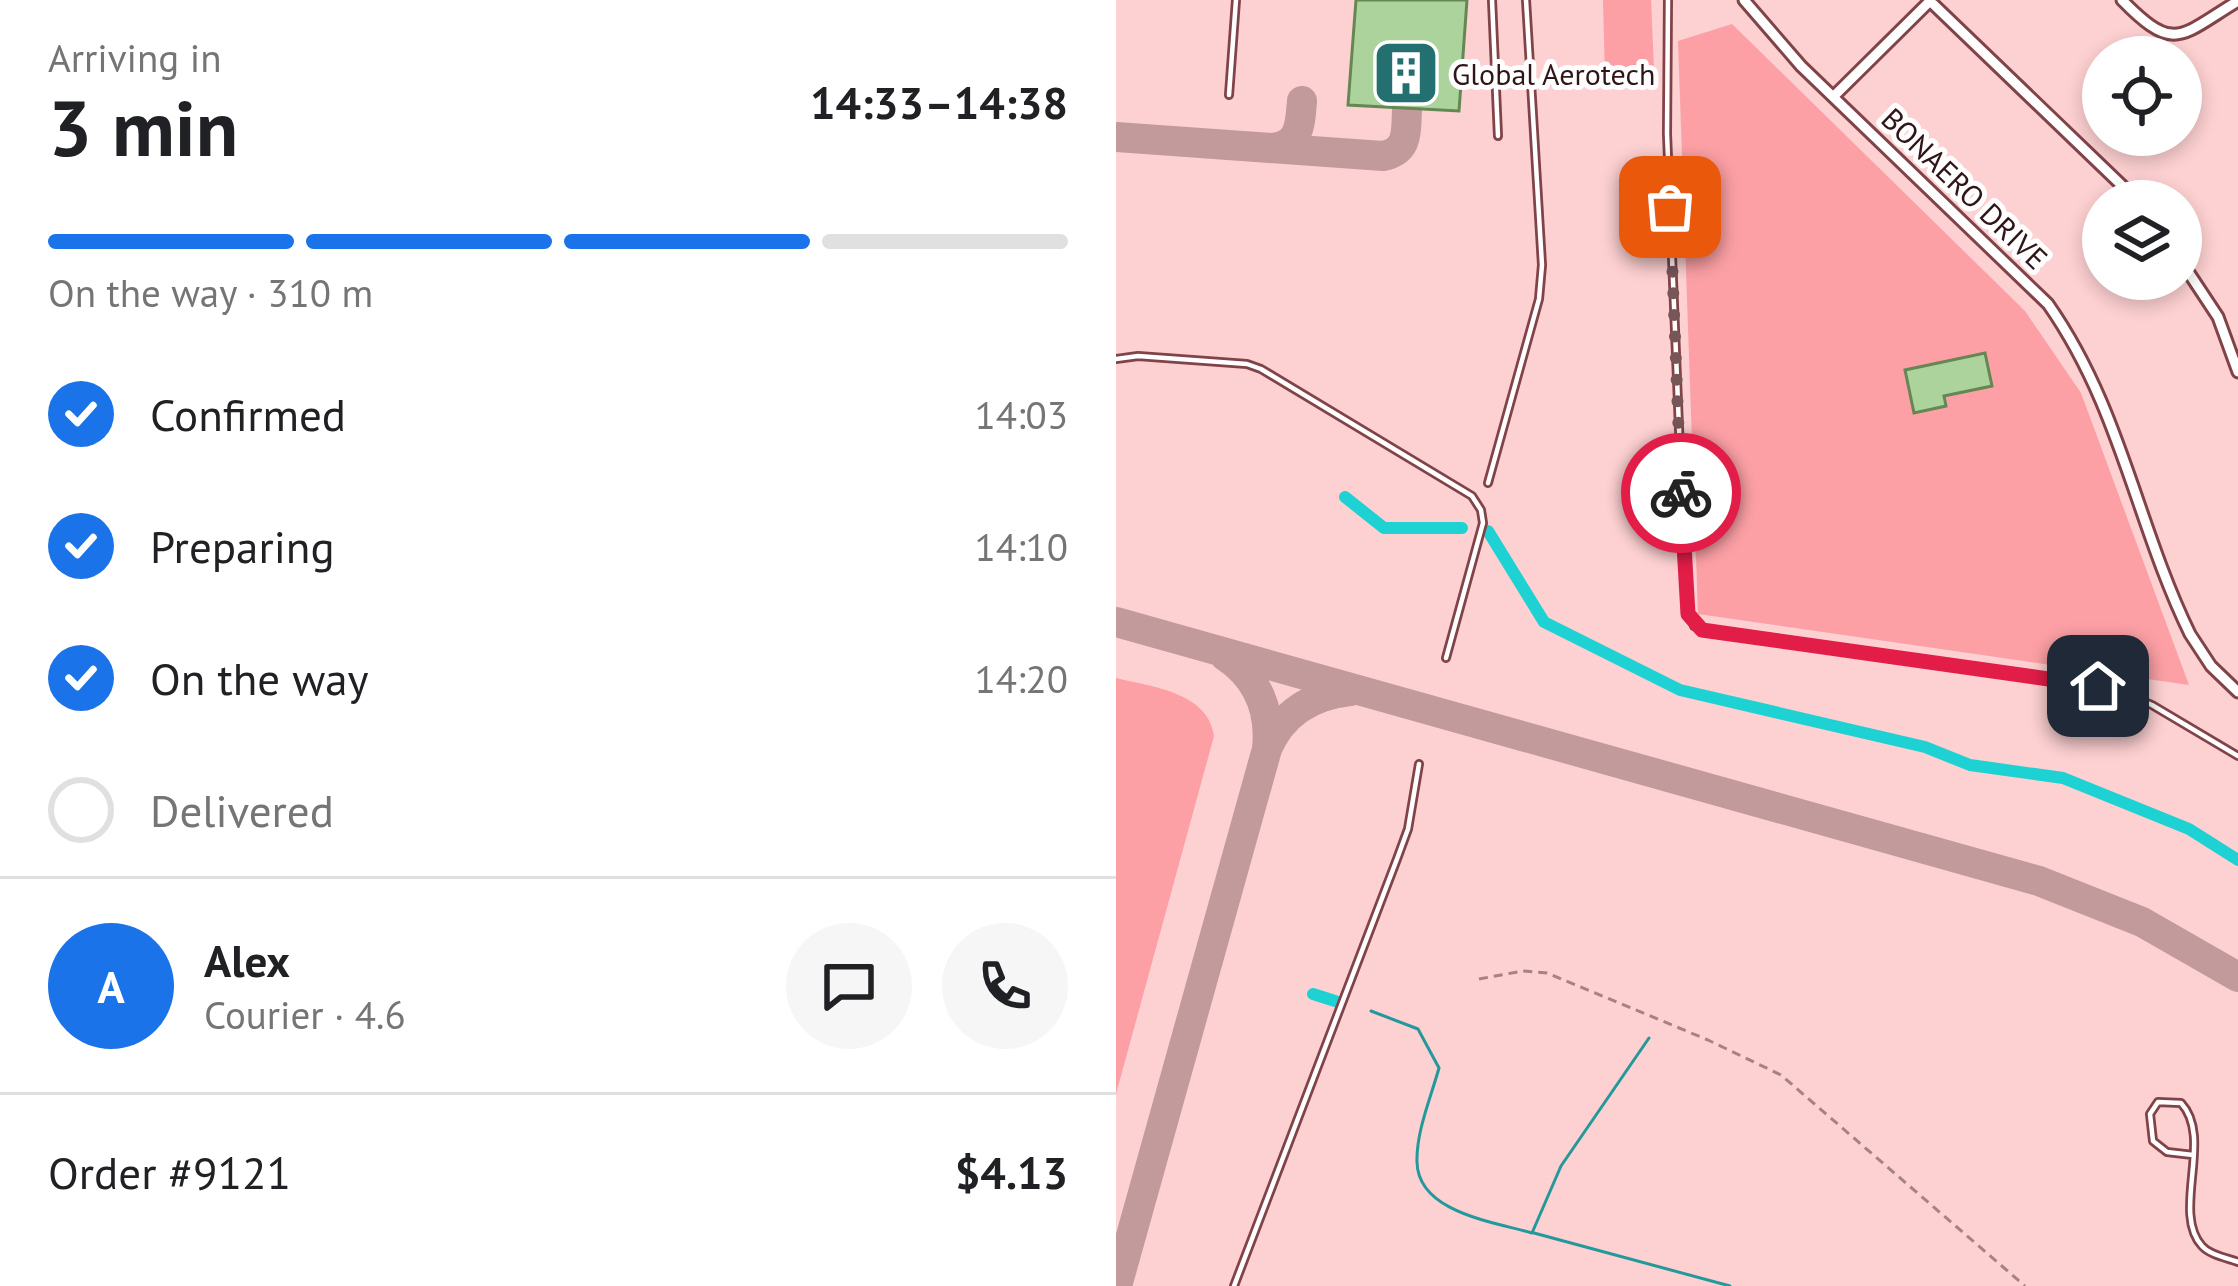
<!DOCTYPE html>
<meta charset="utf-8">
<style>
:root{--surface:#fff;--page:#f6f6f6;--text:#202124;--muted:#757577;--line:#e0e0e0;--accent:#1a73e8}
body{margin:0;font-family:"PT Sans",sans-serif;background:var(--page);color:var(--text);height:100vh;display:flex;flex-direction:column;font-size:45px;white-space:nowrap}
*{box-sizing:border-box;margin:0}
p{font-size:39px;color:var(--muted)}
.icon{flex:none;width:66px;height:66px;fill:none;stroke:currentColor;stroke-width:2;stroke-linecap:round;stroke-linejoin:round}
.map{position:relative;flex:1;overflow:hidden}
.panel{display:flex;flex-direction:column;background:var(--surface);width:1116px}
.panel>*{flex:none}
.buttons{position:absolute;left:966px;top:36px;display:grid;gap:24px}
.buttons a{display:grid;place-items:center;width:120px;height:120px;border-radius:50%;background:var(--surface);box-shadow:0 6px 18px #0003;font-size:60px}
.pin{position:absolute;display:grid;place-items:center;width:102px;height:102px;color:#fff;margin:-51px;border-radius:24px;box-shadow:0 6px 18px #0006}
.courier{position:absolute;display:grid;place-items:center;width:120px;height:120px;margin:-60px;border:9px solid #e11d48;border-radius:50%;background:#fff;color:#222;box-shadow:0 3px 15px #0007}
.overview em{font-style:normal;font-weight:700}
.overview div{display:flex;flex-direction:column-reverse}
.overview{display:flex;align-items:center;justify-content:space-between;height:204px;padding:0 48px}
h1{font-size:78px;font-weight:700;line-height:90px}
.bar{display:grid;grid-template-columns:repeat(4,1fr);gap:18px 12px;align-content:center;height:144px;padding:0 48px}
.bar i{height:15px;border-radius:9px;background:var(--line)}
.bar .active{background:var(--accent)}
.bar p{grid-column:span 4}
.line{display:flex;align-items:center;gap:30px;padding:0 48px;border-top:3px solid var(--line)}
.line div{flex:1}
.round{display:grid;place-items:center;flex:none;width:126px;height:126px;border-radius:63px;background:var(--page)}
ol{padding:0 48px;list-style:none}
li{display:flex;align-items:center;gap:36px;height:132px}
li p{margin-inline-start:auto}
li .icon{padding:12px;border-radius:50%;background:var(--accent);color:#fff;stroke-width:4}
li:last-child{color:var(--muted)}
li i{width:66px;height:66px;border:6px solid var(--line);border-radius:50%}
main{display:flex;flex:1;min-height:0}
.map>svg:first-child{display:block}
</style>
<main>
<section class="panel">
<div class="overview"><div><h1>3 min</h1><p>Arriving in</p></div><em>14:33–14:38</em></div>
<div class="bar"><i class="active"></i><i class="active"></i><i class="active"></i><i></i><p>On the way · 310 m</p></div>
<ol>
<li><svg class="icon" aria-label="check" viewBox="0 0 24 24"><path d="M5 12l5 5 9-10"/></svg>Confirmed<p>14:03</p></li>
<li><svg class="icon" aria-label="check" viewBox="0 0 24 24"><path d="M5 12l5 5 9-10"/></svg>Preparing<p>14:10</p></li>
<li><svg class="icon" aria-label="check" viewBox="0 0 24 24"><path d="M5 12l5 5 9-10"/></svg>On the way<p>14:20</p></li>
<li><i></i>Delivered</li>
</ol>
<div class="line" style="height:216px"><b class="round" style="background:var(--accent);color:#fff">A</b><div><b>Alex</b><p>Courier · 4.6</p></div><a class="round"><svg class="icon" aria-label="chat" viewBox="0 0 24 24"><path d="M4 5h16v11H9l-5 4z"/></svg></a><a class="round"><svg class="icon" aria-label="phone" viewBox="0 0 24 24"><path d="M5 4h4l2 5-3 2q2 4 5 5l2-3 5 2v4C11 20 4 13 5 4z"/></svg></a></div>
<div class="line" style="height:156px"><div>Order #9121</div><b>$4.13</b></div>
</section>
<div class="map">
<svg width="1122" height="1286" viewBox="0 0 1122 1286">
<rect width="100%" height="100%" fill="#fdd0d1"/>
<path fill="#fca0a5" d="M487 0H535L538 70 489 79Z
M616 24 909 311 965 393 1073 685 582 614 562 41Z
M0 678C36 687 92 692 98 736L0 1094Z"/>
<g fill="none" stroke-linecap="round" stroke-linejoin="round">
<path stroke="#23999b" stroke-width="3" d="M255 1011 302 1029 323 1068C315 1097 300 1132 301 1162 302 1213 379 1222 416 1233L445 1166 533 1038
M418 1233 614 1286"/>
<path stroke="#1ed2d4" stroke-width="12" d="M229 497 268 528H346
M372 531 428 622 564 690 809 747 854 765 947 778 1073 829 1122 860
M197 994 219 1001"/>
<path stroke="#c29a9c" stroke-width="30" d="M0 137 267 156C293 151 290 131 291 109
M155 148C184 146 184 125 186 101
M0 622 923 881 1026 922 1122 977
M151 749C166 713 196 695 234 691
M1 1286 151 749C155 710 142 678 109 656"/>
</g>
<path fill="#add39d" stroke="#648754" stroke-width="3" d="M240 0H351L343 111 232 105Z
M869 353 876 386 828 396 830 406 798 413 789 370Z"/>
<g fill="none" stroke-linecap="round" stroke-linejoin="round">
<g stroke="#804348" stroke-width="10">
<path id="service" d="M376 0 382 136
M552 0 551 134 570 599 578 626 595 632 657 638 1001 690 1036 705 1122 756
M113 95 120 0
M0 359 22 356 131 364 145 369 356 496 365 510 367 523 330 658
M372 483 423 299 426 265 410 0
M1077 1155 1051 1152 1037 1141 1034 1114 1042 1102 1065 1103C1098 1138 1055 1212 1086 1246 1094 1255 1111 1258 1122 1262
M118 1286 281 859 292 829 303 764"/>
</g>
<g stroke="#804348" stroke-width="15">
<path id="minor" d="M628 0 685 66 932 304C1005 408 1020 523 1074 634L1095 666 1122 692
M1006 0C1059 54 1064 36 1122 1
M814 1 1022 201
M718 96 815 0
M1065 261 1102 317 1122 372"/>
</g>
<path stroke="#a78284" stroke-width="3" stroke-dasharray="9 6" stroke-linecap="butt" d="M363 979 407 971 431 973 592 1040 665 1075 909 1286"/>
<use href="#service" stroke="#fff" stroke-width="4.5"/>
<use href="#minor" stroke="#fff" stroke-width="9"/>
</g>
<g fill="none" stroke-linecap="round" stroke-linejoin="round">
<path stroke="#775658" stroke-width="12" stroke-dasharray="0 21.6" d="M554 207 565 493"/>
<path stroke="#e11d48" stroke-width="15" d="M565 493 572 614 586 630 982 686"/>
</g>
<defs>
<g id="building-square" transform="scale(3.45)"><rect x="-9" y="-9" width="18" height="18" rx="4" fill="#246f70" stroke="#fefefe"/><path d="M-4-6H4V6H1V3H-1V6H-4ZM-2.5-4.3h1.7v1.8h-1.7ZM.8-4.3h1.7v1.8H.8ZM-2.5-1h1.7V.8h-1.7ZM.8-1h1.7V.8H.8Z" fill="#fff"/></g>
</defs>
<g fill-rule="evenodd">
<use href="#building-square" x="290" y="73"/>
</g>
<g text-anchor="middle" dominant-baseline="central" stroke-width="10" stroke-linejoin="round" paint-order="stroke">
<g font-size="30" fill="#2f1517" stroke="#fefefe" text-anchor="start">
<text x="336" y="73">Global Aerotech</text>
</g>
<g font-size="30" fill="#2f1517" stroke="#fefefe">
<text transform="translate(849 188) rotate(44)">BONAERO DRIVE</text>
</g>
</g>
</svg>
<div class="buttons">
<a><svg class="icon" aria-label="locate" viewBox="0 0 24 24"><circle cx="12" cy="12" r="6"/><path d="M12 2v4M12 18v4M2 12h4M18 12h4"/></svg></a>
<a><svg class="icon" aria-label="layers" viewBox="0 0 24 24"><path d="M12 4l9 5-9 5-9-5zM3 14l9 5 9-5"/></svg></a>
</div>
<div class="pin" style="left:554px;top:207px;background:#ea580c"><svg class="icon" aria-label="bag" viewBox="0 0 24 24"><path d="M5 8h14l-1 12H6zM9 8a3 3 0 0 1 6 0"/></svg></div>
<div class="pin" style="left:982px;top:686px;background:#1f2937"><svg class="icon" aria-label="home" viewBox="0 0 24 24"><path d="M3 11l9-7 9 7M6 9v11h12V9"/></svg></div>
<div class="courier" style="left:565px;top:493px"><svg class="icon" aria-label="bike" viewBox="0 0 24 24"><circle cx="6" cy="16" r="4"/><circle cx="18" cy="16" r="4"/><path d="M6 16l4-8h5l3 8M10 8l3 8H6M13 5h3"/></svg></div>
</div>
</main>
